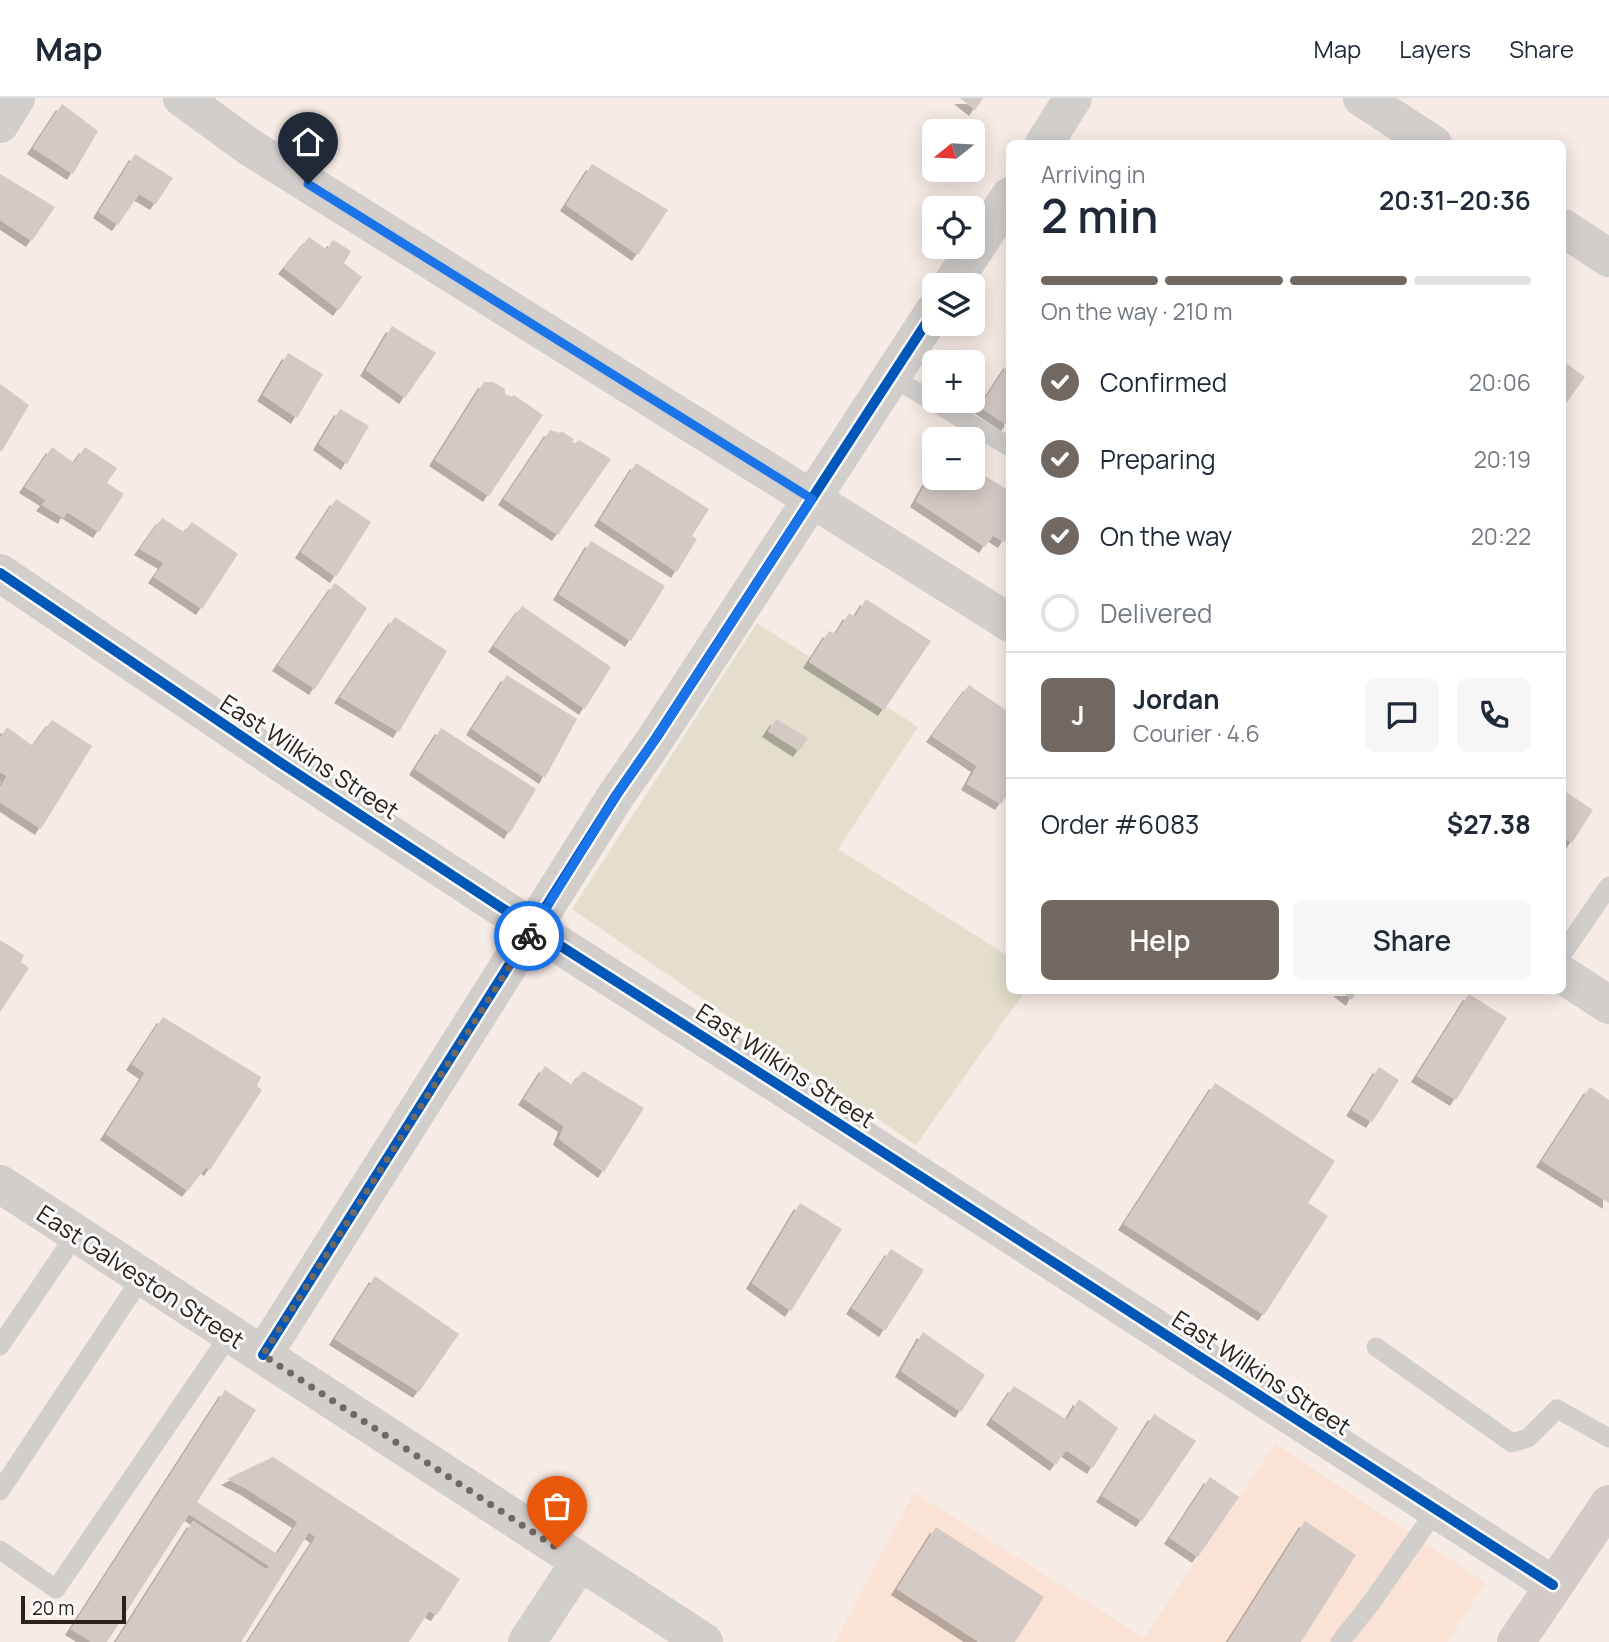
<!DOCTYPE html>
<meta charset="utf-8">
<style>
:root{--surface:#fff;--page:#f6f6f7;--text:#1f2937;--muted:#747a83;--line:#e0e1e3;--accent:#726862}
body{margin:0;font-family:Manrope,sans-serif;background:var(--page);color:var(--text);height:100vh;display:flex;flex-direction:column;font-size:26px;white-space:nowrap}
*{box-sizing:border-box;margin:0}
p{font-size:23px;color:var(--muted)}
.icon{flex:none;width:38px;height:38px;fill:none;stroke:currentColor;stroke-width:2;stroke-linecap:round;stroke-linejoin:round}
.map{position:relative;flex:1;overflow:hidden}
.side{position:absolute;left:1006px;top:42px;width:560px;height:854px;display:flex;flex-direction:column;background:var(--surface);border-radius:10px;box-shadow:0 4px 18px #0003}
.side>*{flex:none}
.needle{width:46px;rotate:252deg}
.fabs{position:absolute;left:922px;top:21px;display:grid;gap:14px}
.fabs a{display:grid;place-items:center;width:63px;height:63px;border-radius:10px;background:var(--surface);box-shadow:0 4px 18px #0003;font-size:35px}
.scale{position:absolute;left:21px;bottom:18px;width:105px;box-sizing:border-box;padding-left:7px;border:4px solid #2b221c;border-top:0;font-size:19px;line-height:24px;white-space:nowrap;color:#2b221c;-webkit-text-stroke:5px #fbfbfb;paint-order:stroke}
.pin{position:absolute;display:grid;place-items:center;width:60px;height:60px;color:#fff;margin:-72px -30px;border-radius:50% 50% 50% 0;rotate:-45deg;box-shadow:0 0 7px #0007}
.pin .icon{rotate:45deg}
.courier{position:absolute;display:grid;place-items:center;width:70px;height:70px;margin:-35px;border:5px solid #1a73e8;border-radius:50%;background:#fff;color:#222;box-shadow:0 2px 9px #0007}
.headline em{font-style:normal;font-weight:600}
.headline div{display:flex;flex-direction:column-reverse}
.headline{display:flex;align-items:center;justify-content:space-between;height:119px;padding:0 35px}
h1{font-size:46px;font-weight:600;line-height:52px}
.bar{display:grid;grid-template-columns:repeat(4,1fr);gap:10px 7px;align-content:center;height:84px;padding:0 35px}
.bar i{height:9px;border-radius:5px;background:var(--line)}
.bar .active{background:var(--accent)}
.bar p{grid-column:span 4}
.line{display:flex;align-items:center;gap:18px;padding:0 35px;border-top:2px solid var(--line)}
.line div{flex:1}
.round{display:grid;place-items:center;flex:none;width:74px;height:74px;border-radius:10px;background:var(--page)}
ol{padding:0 35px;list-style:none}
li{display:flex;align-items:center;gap:21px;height:77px}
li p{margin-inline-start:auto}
li .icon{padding:7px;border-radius:50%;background:var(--accent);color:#fff;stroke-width:4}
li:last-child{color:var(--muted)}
li i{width:38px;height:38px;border:4px solid var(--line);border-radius:50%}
.cta{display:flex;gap:14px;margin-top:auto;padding:14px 35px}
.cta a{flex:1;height:80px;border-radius:10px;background:var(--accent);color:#fff;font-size:28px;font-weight:600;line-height:80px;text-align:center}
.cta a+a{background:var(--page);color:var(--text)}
header{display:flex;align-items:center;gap:42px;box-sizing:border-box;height:98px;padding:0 35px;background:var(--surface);border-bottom:2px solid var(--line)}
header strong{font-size:33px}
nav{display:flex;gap:38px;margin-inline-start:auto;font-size:24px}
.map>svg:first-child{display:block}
</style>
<header>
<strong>Map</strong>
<nav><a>Map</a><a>Layers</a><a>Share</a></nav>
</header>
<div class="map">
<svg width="1609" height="1544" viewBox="0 0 1609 1544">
<defs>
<filter id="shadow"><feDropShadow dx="-6" dy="6" stdDeviation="0" flood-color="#0004"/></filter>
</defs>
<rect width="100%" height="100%" fill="#f7ebe5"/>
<path fill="#fae2d4" d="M1275 1346 1486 1485 1447 1544H835L914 1394 1144 1540Z"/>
<path fill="#e4dfcc" d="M757 525 918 629 838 751 1010 859V892L1025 893 916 1047 572 811Z"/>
<path fill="#d4cac5" filter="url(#shadow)" d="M960 0H983L975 12Z
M62 6 98 33 73 76 33 50Z
M135 56 173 80 156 106 139 96 118 127 99 114Z
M592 66 668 112 638 157 566 107Z
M0 76 55 109 32 143 0 122Z
M309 139 327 152 333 142 351 153 344 165 362 179 339 212 284 170Z
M392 228 436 255 405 300 366 272Z
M288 255 323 276 297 320 263 297Z
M1010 263V323L1007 327 980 309Z
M1563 263 1585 279 1563 310Z
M484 284H493L505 291V296L512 299 514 297 543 317 489 398 435 362Z
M0 286 29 307 2 353 0 352Z
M340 311 369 328 347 366 319 346Z
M550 332 560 335 561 333 574 341 572 344 575 345 579 342 611 361 558 437 504 401Z
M52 349 74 365 85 349 117 370 107 385 124 396 99 434 67 414 64 420 42 407 46 402 25 389Z
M636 365 709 411 692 438 697 441 677 474 600 422Z
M934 371V380H973V371L1010 393V434L1004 444 993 437 985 449 916 403Z
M336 401 371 424 336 479 301 454Z
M162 420 184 434 192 424 238 456 202 511 154 479 164 465 140 451Z
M591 443 665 488 631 543 559 496Z
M335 485 367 510 315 591 278 567Z
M866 501 931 543 884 612 809 564 829 533 836 536 849 515 855 519Z
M522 508 611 569 585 611 494 548Z
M395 519 447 553 399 634 340 599Z
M507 577 577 621 545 680 472 631Z
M969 587 1010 615V693L1001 706 967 686 977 668 932 638Z
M776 621 808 640 799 653 768 633Z
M52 622 92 648 41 731 0 704V690L7 678 0 674V640L7 629 33 648Z
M441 630 536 691 510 735 415 671Z
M1563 692 1593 712 1572 745 1563 739Z
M0 842 24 857 21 864 29 870 0 914Z
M1339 892H1357L1352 902Z
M1469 896 1507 920 1456 1002 1417 978Z
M163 919 261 979 257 988 262 992 210 1072 206 1069 188 1093 106 1036 145 975 132 966Z
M545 968 572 987 583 973 644 1010 604 1074 559 1041 564 1028 524 1001Z
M1379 969 1399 982 1372 1024 1352 1012Z
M1215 985 1335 1063 1308 1105 1328 1118 1264 1217 1124 1126Z
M1590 989 1609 1002V1105L1542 1063Z
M800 1105 842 1131 791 1213 752 1185Z
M891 1151 924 1172 885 1233 852 1210Z
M375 1178 459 1236 419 1294 335 1241Z
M923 1234 985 1277 961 1314 901 1273Z
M1014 1288 1067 1322 1079 1301 1118 1330 1093 1370 1066 1352 1056 1367 992 1321Z
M225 1292 256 1312 197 1404 277 1456 298 1424 245 1390 227 1381 273 1359 460 1481 437 1517 429 1513 409 1544H248L316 1439 309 1434 241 1544H116L193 1423 267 1472 269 1468 189 1416 107 1544H92L71 1531Z
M1154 1316 1196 1343 1142 1423 1102 1398Z
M1210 1379 1239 1399 1198 1459 1170 1440Z
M1305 1423 1356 1457 1301 1544H1228Z
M936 1429 1044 1499 1015 1544H979L897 1491Z"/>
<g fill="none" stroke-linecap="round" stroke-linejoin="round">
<path stroke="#d1cecc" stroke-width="19" d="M892 279 1010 349
M1563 855 1609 788
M0 1248 76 1136
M1376 1249 1512 1345 1528 1340 1557 1311 1609 1340
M0 1393 142 1179
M0 1452 56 1491 230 1236
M1340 1544 1371 1505 1436 1412"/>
<path stroke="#d1cecc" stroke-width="38" d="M182 0 248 48 1010 525
M0 26 16 0
M1044 46 1073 0
M951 187 1010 98
M0 475 278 663 534 831 796 998 1553 1487
M1563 877 1609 907
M0 1086 704 1544
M263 1257 617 696 656 640 934 213
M527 1544 579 1465"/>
<path stroke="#d1cecc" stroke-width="38" d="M1362 0 1433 46
M1563 130 1609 160"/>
<path stroke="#d2cbc7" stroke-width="38" d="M1516 1544 1609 1406"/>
<g stroke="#fbfbfb" stroke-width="15">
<path id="cycleway" d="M0 475 278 663 534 831 796 998 1553 1487
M263 1257 617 696 656 640 934 213"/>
</g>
<use href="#cycleway" stroke="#0057b8" stroke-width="10"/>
</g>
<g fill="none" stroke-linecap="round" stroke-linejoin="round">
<path stroke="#726862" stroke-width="7" stroke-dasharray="0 12.6" d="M529 838 263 1257 557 1450"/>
<path stroke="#1a73e8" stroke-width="9" d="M308 86 812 401 656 640 617 696 529 838"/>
</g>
<g text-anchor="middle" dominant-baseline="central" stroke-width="6" stroke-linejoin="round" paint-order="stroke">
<g font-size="24" fill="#2b221c" stroke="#fbfbfb">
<text transform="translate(310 658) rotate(33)">East Wilkins Street</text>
<text transform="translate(786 967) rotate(33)">East Wilkins Street</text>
<text transform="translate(141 1178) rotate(33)">East Galveston Street</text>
<text transform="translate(1262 1274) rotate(33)">East Wilkins Street</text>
</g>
</g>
</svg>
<div class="fabs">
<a><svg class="needle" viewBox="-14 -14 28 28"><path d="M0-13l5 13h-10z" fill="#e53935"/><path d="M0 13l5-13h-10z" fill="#747a83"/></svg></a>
<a><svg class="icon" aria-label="locate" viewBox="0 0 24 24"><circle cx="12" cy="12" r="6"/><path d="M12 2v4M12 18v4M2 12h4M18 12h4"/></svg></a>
<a><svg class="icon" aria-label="layers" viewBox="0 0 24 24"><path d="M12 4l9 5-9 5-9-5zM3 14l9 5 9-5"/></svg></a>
<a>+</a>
<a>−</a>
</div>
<div class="scale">20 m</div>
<div class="pin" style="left:557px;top:1450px;background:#ea580c"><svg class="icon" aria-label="bag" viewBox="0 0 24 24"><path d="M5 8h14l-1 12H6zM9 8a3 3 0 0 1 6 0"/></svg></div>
<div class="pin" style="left:308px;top:86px;background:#1f2937"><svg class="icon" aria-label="home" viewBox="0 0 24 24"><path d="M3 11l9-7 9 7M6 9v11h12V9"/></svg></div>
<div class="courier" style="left:529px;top:838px"><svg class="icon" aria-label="bike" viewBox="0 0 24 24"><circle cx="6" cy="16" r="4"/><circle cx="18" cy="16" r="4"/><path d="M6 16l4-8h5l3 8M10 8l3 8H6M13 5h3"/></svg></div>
<section class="side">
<div class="headline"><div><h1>2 min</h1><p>Arriving in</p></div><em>20:31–20:36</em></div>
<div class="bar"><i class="active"></i><i class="active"></i><i class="active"></i><i></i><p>On the way · 210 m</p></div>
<ol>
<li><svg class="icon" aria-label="check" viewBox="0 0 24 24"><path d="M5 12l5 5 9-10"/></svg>Confirmed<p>20:06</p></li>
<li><svg class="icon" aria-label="check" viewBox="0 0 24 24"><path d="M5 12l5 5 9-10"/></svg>Preparing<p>20:19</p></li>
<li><svg class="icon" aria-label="check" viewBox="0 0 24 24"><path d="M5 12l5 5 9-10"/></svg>On the way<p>20:22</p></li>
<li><i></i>Delivered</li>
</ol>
<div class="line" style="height:126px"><b class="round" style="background:var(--accent);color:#fff">J</b><div><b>Jordan</b><p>Courier · 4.6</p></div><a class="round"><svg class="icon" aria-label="chat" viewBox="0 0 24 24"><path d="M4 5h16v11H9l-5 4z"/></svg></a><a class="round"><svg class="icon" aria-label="phone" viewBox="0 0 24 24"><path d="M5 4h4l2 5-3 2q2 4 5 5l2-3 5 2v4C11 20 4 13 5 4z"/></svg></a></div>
<div class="line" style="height:91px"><div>Order #6083</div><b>$27.38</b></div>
<div class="cta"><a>Help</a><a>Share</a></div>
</section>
</div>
